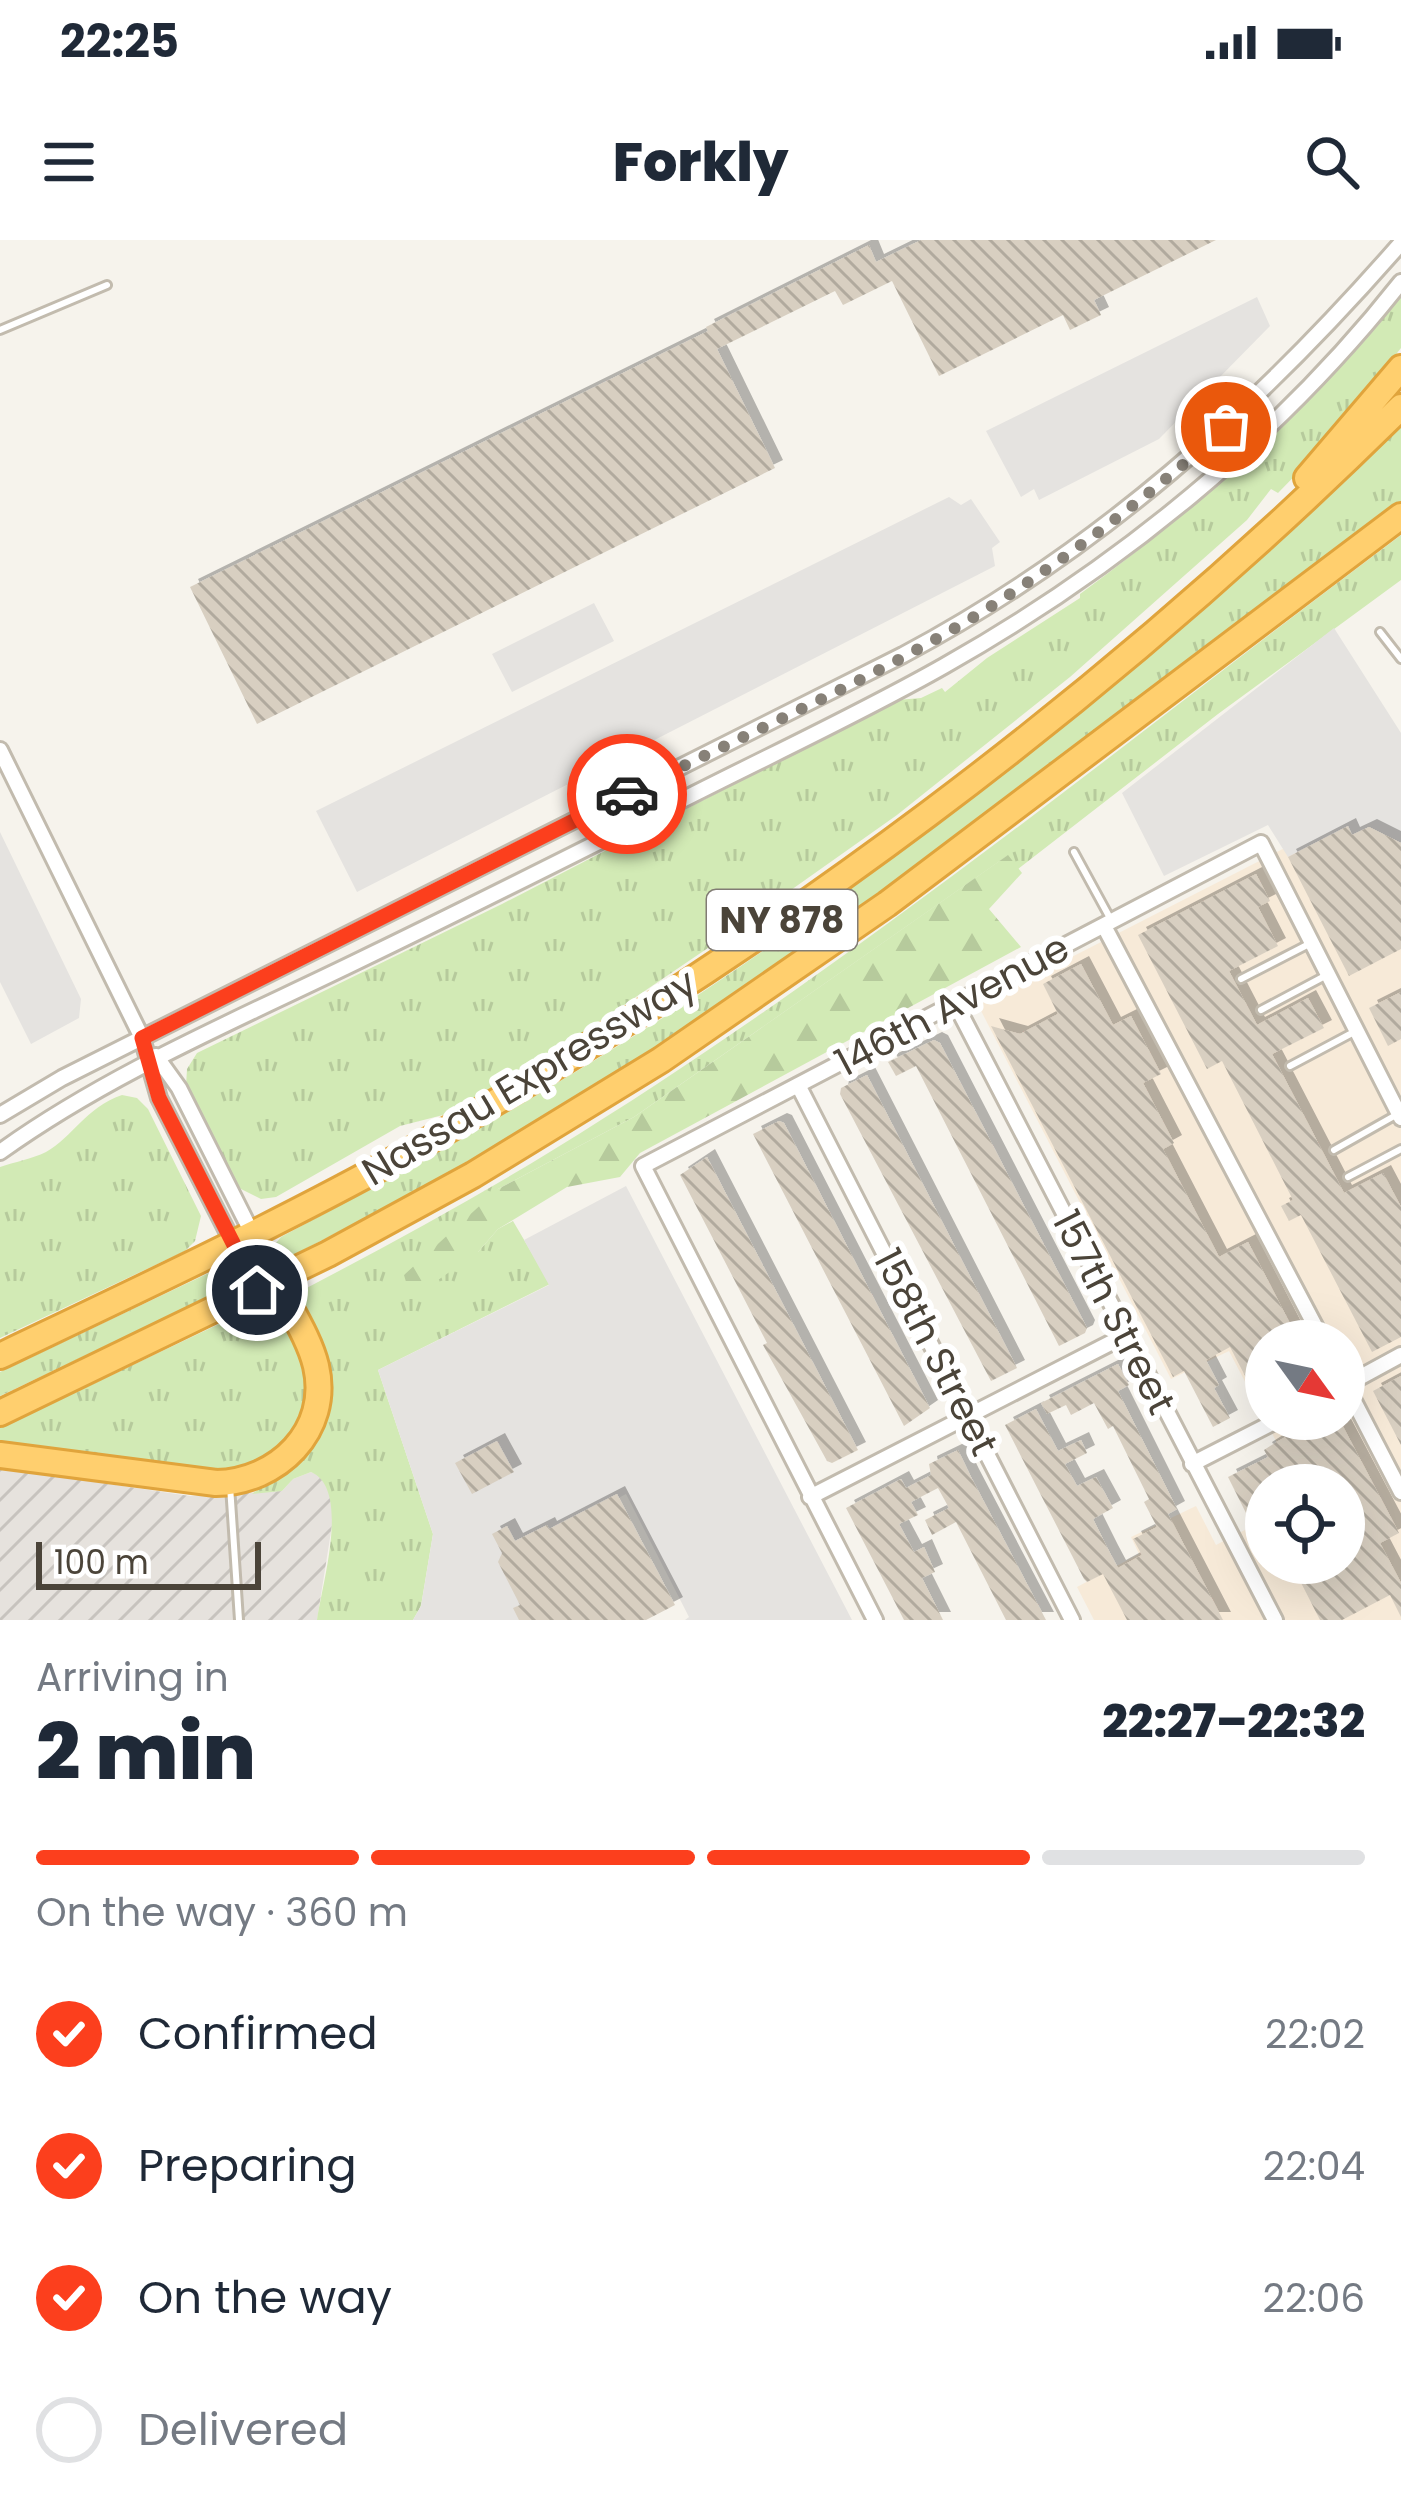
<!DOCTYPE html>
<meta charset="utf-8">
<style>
:root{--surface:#fff;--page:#f2f2f3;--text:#1f2937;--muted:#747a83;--line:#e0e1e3;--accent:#fc3f1d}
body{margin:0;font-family:Poppins,sans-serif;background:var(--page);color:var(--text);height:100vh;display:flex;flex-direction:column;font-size:45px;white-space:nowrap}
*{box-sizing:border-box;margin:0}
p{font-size:39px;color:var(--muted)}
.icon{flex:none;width:66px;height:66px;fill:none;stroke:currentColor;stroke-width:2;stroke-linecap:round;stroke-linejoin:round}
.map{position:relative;height:1380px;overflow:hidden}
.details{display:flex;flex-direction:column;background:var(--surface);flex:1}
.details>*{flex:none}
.needle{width:78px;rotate:123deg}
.controls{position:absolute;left:1245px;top:1080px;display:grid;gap:24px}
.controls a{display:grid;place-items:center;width:120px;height:120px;border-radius:50%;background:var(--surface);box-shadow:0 12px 48px #0002;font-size:60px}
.scale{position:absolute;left:36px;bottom:30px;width:225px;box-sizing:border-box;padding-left:12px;border:6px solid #4b4439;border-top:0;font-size:33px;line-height:42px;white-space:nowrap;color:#4b4439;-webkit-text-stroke:9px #fff;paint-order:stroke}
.pin{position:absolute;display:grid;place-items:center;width:102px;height:102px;color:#fff;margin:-51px;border:6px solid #fff;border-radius:50%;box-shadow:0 3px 12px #0007}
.courier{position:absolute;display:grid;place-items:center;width:120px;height:120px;margin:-60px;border:9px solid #fc3f1d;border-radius:50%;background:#fff;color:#222;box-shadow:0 3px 15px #0007}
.overview em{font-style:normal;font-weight:800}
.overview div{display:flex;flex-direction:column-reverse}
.overview{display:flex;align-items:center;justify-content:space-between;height:204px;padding:0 36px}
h1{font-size:78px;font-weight:800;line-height:90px}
.bar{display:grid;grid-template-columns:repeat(4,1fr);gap:18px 12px;align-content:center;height:144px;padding:0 36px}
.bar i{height:15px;border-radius:9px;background:var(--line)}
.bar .current{background:var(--accent)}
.bar p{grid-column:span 4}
ol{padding:0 36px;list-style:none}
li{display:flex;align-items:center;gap:36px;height:132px}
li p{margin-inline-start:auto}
li .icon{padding:12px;border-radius:50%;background:var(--accent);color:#fff;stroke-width:4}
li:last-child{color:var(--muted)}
li i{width:66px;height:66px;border:6px solid var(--line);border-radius:50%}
.status{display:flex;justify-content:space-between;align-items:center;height:84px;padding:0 60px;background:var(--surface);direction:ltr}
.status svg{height:33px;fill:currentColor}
header{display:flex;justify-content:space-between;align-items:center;height:156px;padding:0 36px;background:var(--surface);font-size:54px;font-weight:800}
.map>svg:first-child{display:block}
</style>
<div class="status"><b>22:25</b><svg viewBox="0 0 49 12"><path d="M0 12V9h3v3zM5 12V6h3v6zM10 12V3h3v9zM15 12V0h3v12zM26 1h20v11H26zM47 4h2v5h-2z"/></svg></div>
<header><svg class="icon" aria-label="menu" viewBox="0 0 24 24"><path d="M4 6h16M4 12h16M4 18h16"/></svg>Forkly<svg class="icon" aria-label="search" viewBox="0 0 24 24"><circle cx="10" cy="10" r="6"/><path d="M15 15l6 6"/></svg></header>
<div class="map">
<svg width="1401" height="1380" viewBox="0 0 1401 1380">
<defs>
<pattern id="industrial-furrows" width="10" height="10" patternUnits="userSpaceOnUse" patternTransform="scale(3)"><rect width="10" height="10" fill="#e6e2dd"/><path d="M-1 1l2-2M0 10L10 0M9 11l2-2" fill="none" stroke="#c7c3be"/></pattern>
<pattern id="grass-tufts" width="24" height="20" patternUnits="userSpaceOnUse" patternTransform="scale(3)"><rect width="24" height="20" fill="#d2eab5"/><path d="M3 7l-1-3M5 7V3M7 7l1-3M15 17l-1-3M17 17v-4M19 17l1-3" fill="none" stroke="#b6ca9c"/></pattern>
<pattern id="forest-firs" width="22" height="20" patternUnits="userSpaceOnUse" patternTransform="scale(3)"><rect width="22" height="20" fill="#d2eab5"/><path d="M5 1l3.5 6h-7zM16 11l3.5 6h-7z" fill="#b6ca9c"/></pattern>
<pattern id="building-back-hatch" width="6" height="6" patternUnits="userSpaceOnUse" patternTransform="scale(3)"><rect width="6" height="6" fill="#d8cfc1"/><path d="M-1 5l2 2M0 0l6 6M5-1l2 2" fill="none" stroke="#b1aa9e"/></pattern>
<filter id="shadow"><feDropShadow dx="8" dy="-8" stdDeviation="0" flood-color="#0004"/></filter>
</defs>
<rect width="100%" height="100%" fill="#f6f3ec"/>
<path fill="#f7ead8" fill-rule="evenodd" d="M1355 572 1401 601V1380H1094L1077 1347 1139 1314 1131 1297 1196 1266 1216 1305 1266 1279V1323H1344V1245H1299L1229 1111 1171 1139 978 765ZM1266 1101H1344V1179H1266Z"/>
<path fill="url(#industrial-furrows)" d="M0 1228 190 1256 282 1251 293 1239 311 1232 322 1237 332 1254 333 1279 317 1380H0Z"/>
<path fill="url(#grass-tufts)" d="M1401 55V108L1318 212 1278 253 1271 249 1247 280 1070 437 897 575 730 693 571 801 447 874 400 886 276 957 261 959 239 948 186 846 187 829 197 813 502 664 897 460 921 458 942 448 945 452 987 418 1080 358V354C1199 267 1306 168 1401 55Z
M1401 181V264L1324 318 904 639 708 776 468 924 290 1017 276 1013V1003L281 997C449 907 617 814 773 704 926 596 1075 480 1215 355 1278 298 1339 239 1401 181Z
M1401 295V340L1218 474 1018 629 1007 616 634 877 498 949 478 1012 498 989 513 981 550 1044 378 1130 433 1294 421 1366 413 1380H317C322 1344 351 1249 311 1232L293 1239 282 1251 252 1254 304 1213 329 1153 296 1056 299 1052C385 1007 470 961 553 910 850 728 1122 504 1401 295Z
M122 855 137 858 148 869 201 976 195 1001 185 1011 0 1098V927C14 922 32 919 46 912 73 897 85 868 122 855Z
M230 1023 238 1043 0 1156V1132Z
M272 1059C285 1084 307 1115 310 1144 313 1176 290 1215 259 1224 200 1241 65 1214 0 1207V1188Z"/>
<path fill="url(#forest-firs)" d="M1008 615 1022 633 989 669 1021 707 640 913 620 937 567 947 498 989 478 1012 411 1059 404 1035 498 949 634 877Z"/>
<path fill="#e5e3e0" d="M1257 57 1270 86 1159 199 1039 260 1034 249 1021 257 986 191Z
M949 257 961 265 971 259 1000 302 992 308 995 326 357 652 316 571Z
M594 363 614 401 512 452 492 414Z
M1334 388 1401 493V603L1369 587 1352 595 1347 587 1288 617 1268 585 1164 636 1122 553Z
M0 592 81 759 79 778 31 804 0 742Z
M626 946 852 1380H685L689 1377 626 1254 499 1322 529 1380H413L421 1366 433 1294 378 1130 549 1045 524 1000Z"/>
<path fill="url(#building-back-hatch)" filter="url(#shadow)" d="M921 0H1216L1094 60 1101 75 1070 90 1063 75 939 136 892 41 843 65 835 51 717 109 775 228 257 484 190 347 708 91 706 87 869 5 876 22Z
M1348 586 1352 595 1369 587 1401 603V709L1349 736 1288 617Z
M1256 634 1270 661 1258 667 1278 706 1229 731 1257 785 1308 758 1324 788 1272 814 1344 953 1383 933 1401 967V1097L1372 1112 1301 975 1289 981 1281 966 1293 960 1222 821 1207 829 1138 695Z
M1081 724 1113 785 1131 776 1161 834 1143 843 1174 903 1163 909 1219 1017 1248 1002 1299 1101H1266L1265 1174 1230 1107 1206 1120 1219 1145 1214 1148 1230 1178 1213 1187 1184 1131 1173 1137 991 786 1020 794 1058 774 1043 744Z
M1401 752V799L1388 806 1369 768Z
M934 800 940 803 1087 1088 1085 1093 1059 1106 916 826 896 836 888 822Z
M867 835 1017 1128 991 1141 840 854 841 848Z
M779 881 784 883 930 1168 904 1186 753 894Z
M707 917 858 1210 832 1223 827 1221 763 1105 767 1103 680 935Z
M1118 1124 1129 1145 1118 1151 1177 1269 1168 1274 1223 1380H1127L1103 1334 1087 1342 1084 1339 1005 1185 1036 1169 1058 1211 1081 1200 1087 1213 1065 1224 1077 1246 1096 1237 1113 1268 1093 1279 1110 1313 1118 1328 1142 1315 1133 1299 1157 1287 1144 1262 1149 1259 1113 1186 1108 1189 1094 1163 1071 1175 1066 1165 1047 1174 1041 1163Z
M1401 1136V1205L1373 1151Z
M1320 1179H1339L1399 1293 1380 1303 1401 1343V1377L1390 1355 1342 1380H1320L1291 1323H1344V1245H1266V1313L1250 1289 1253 1287 1228 1237 1268 1217 1264 1210 1278 1201Z
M497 1201 514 1232 472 1254 455 1223Z
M958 1210 971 1237 1046 1380H1006L956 1282 932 1295 925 1280 949 1268 938 1248 911 1262 918 1275 899 1284 914 1312 924 1307 935 1332 922 1338 943 1380H904L888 1349 846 1268 901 1239 906 1248 931 1235 929 1224Z
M617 1254 675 1365 646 1380H519L513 1368 520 1365 498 1322 502 1313 492 1294 507 1286 515 1301 547 1285 549 1289Z"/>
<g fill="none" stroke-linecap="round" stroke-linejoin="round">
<g stroke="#c2bbae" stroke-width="12">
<path id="lane" d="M0 90 107 45
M1380 392 1401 419
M1074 612 1110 678
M1241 739 1309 704
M1261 770 1325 736
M1290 826 1354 792
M1334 910 1396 875
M1348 937 1401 909
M230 1246 239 1380"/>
</g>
<g stroke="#c2bbae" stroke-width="20">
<path id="street" d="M0 510 142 798 159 858 257 1050
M1104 686 1323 1101
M955 763 1275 1380
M156 816 179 848 276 1041
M798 845 1072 1380
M0 875 62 838 903 415C1098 311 1256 169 1401 3
M0 912C110 833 239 779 360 720 472 666 583 610 694 554 777 512 863 472 944 426 1116 329 1279 197 1401 42
M1344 1142 1401 1252
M1344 1146 1401 1115
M1192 1224 1280 1179
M810 1257 1126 1095
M875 1380 643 926 1261 603 1401 878"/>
</g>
<g stroke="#e0a43c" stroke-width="30">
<path id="highway" d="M1307 238 1401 128
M0 1116C136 1051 273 987 405 914 767 712 1106 459 1401 167
M0 1173 328 1014 473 935 661 820 887 664 1401 276
M0 1215 216 1243C277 1242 331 1191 316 1126 309 1097 289 1068 276 1041"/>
</g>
<use href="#lane" stroke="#fff" stroke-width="6"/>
<use href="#street" stroke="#fff" stroke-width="14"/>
<use href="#highway" stroke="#ffcf6e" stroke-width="24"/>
</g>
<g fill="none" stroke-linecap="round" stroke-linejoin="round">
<path stroke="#878178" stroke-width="12" stroke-dasharray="0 21.6" d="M627 554C749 492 886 434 1001 360 1081 308 1156 250 1226 187"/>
<path stroke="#fc3f1d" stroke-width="15" d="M257 1050 159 858 142 798 627 554"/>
</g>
<g text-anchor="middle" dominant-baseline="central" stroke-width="12" stroke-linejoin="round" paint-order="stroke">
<rect fill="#fff" stroke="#817c74" stroke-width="3" x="707" y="650" width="150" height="60" rx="9"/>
<g font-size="36" font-weight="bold" fill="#4b4439">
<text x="782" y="680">NY 878</text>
</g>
<g font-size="39" fill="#4b4439" stroke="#fff">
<text transform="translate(952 765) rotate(-28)">146th Avenue</text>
<text transform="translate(529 837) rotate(-31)">Nassau Expressway</text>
<text transform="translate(1114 1072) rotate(63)">157th Street</text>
<text transform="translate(936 1112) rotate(63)">158th Street</text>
</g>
</g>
</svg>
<div class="controls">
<a><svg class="needle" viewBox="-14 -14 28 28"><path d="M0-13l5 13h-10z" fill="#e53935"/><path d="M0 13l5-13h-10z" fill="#747a83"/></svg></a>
<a><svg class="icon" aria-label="locate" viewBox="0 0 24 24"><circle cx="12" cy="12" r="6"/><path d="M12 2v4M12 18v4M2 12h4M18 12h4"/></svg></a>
</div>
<div class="scale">100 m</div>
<div class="pin" style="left:1226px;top:187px;background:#ea580c"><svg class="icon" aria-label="bag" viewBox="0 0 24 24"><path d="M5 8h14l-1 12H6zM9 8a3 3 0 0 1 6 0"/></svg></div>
<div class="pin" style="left:257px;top:1050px;background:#1f2937"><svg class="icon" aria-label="home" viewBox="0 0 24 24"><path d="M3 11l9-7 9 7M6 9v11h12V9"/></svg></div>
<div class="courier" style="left:627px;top:554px"><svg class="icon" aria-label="car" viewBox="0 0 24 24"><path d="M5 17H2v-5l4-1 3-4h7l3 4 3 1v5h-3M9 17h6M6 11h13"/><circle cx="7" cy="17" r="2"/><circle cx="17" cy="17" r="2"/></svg></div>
</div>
<section class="details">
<div class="overview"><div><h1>2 min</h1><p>Arriving in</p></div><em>22:27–22:32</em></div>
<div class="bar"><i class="current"></i><i class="current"></i><i class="current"></i><i></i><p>On the way · 360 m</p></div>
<ol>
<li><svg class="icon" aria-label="check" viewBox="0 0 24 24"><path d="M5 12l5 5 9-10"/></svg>Confirmed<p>22:02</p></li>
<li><svg class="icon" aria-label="check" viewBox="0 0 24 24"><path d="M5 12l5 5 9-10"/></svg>Preparing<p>22:04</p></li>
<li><svg class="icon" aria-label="check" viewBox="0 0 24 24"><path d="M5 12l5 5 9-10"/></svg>On the way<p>22:06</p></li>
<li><i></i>Delivered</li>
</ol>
</section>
